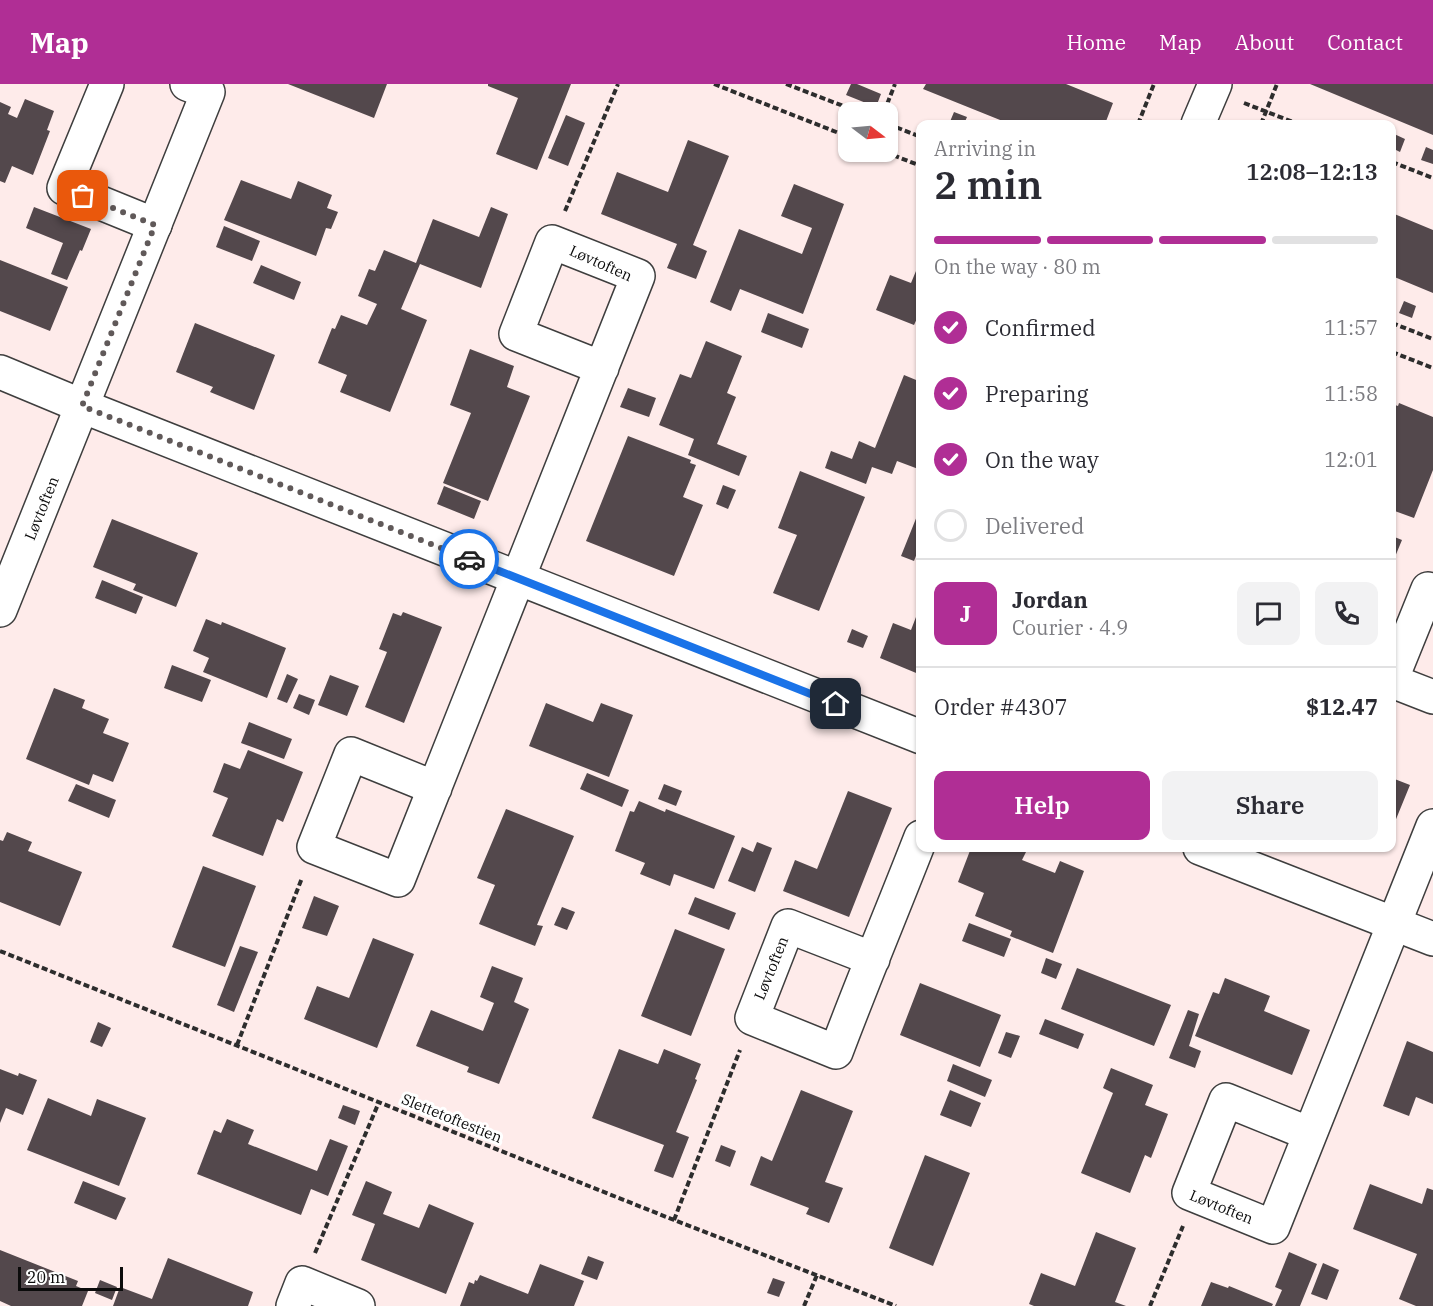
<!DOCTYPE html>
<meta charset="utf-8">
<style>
:root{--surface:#fff;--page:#f2f2f3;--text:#2b2b33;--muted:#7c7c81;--line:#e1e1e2;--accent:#b02e95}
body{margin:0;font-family:"IBM Plex Serif",serif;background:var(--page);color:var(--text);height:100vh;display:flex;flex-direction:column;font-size:22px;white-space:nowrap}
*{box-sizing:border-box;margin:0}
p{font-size:20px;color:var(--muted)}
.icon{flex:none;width:33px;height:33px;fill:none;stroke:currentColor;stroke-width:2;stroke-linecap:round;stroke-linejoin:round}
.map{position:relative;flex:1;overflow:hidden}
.sheet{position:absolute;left:916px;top:36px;width:480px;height:732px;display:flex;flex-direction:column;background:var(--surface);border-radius:12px;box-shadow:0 2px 4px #0004}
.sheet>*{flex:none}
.needle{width:39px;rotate:106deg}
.tools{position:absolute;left:838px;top:18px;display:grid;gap:12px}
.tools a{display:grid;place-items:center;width:60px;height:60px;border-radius:12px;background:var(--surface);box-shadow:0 2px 4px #0004;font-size:30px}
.scale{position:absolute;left:18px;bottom:15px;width:105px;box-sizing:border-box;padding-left:6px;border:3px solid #0b0b0b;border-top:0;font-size:16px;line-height:21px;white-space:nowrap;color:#0b0b0b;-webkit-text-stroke:4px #fff;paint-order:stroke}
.pin{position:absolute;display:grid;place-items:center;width:51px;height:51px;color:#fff;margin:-26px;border-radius:12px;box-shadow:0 3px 9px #0006}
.courier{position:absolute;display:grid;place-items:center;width:60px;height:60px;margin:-30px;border:4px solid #1a73e8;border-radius:50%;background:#fff;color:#222;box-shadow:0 2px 8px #0007}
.summary em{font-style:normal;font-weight:600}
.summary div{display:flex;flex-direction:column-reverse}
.summary{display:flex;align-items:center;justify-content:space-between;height:102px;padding:0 18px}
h1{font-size:39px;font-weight:600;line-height:45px}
.bar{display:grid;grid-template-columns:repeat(4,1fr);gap:9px 6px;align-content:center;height:72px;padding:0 18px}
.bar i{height:8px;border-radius:4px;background:var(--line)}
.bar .current{background:var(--accent)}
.bar p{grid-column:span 4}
.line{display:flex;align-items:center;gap:15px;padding:0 18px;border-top:2px solid var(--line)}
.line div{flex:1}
.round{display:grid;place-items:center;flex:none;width:63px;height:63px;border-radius:12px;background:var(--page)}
ol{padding:0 18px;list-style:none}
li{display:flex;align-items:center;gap:18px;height:66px}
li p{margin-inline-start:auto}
li .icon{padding:6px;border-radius:50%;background:var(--accent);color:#fff;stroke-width:4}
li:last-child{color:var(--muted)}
li i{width:33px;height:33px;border:3px solid var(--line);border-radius:50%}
.button{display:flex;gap:12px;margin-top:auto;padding:12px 18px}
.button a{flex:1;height:69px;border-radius:12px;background:var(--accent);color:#fff;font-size:24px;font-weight:600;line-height:69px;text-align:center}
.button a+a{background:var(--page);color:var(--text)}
header{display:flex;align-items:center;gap:36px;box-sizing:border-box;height:84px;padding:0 30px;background:var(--accent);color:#fff}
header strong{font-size:28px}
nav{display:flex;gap:33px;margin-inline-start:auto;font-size:21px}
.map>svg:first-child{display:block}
</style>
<header>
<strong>Map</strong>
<nav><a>Home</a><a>Map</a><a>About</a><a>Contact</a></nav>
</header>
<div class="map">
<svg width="1433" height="1222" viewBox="0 0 1433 1222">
<rect width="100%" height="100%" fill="#feebea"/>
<path fill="#53484c" d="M288 0H387L374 34Z
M488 0H571L537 86 496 70 518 14 488 2Z
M851 0H857L881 10 876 23 846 11Z
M926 0H1066L1113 19 1105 40H1010L923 5Z
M1310 0H1433V51Z
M25 15 54 27 47 46 50 47 33 91 12 82 5 99 0 97V18L11 23 8 30 17 34Z
M954 28 967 33 964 40H949Z
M566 31 585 39 568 82 548 74Z
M1392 49 1405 55 1400 68 1392 64Z
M688 56 729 72 693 161 707 167 696 195 667 184 677 160 601 130 617 88 668 108Z
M1426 63 1433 66V80L1421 76Z
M241 96 291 115 298 97 332 111 327 124 338 128 331 145 326 144 316 172 224 136Z
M794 100 844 120 803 230 740 205 731 227 710 218 739 145 802 170 812 144 781 132Z
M34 123 91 145 82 167 80 166 67 196 51 190 63 159 26 144Z
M491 123 508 130 481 204 420 180 401 225 427 236 390 328 340 308 347 291 318 279 332 244 335 245 341 231 367 241 377 220 358 212 369 185 375 187 384 166 416 179 433 135 479 153Z
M1392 129 1433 146V209L1392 192Z
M224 142 260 157 252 177 216 163Z
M921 175V229L920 228 914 241 876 226 890 191 911 199Z
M0 176 68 203 50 247 0 227Z
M261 181 301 198 294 216 253 199Z
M1404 217 1416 222 1412 234 1399 229Z
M768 229 809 245 802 264 761 248Z
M195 239 275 271 254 326 210 308 213 303 176 288Z
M706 257 742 272 727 309 736 313 717 360 747 372 739 392 688 371 694 355 659 341 680 290 691 294Z
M470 265 514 282 507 303 530 312 488 417 443 399 471 329 450 321Z
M904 291 921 298V386L897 377 892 390 872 383 866 400 825 384 831 367 852 375 859 357 875 364Z
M628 304 656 314 649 333 620 323Z
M1399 319 1433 333V386L1414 434 1392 426V320L1398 322Z
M628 352 691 376 690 379 696 381 683 413 703 421 674 492 586 457Z
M800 387 865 413 819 527 773 509 797 451 778 444Z
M723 401 736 406 728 425 716 420Z
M444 402 481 417 474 435 437 420Z
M917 432 921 433V459L914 477 901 472Z
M112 435 198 469 176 523 133 506 136 500 93 483Z
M1392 452 1402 456 1392 480Z
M102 496 143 513 136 530 95 514Z
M921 520V591L880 574 893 539 911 546Z
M403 528 442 543 404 639 365 623 387 568 379 565 393 529 401 532Z
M206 535 221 541 222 538 286 564 267 614 203 588 209 574 193 567Z
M852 545 868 552 863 564 847 558Z
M172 581 211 596 202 618 164 604Z
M287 590 298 595 287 619 277 615Z
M330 591 359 602 347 632 318 621Z
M54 604 85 616 82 624 109 635 103 649 129 659 113 698 93 690 89 701 26 675Z
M299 610 315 616 309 631 293 624Z
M546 619 593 638 601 619 633 631 609 693 529 662Z
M249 638 292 655 284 675 241 659Z
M248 666 303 688 283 738 277 735 263 772 212 752 228 714 213 708 224 679 240 685Z
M587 689 629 706 622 723 580 705Z
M1392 694 1410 701 1392 745Z
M76 700 116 716 109 734 68 717Z
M664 700 682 707 676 722 658 715Z
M848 707 892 724 849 833 783 807 795 776 817 785Z
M639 717 665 728 666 725 735 752 714 805 674 790 670 802 640 790 645 779 615 767 630 727 634 728Z
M506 725 574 752 537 841 543 842 535 862 479 840 495 801 477 794Z
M7 748 32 758 28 767 82 788 60 842 0 818V756L3 757Z
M757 758 772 764 755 808 728 797 742 763 753 768Z
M971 764H1015L1026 768 1022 776 1055 789 1060 777 1084 787 1053 869 1010 852 1012 847 975 832 984 809 958 798Z
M203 782 256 802 225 883 172 863Z
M314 812 339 822 327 852 302 844Z
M695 813 736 829 729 846 688 830Z
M562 823 575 828 567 846 554 841Z
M969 839 1011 855 1004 873 962 857Z
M675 845 725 865 691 952 641 932Z
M373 854 414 870 377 964 304 935 317 902 349 914Z
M240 862 258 868 234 928 217 921Z
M1046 874 1062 880 1056 895 1041 889Z
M492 882 523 894 514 918 529 925 499 1000 467 988 469 983 416 962 431 926 483 947 494 919 480 913Z
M1077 884 1171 921 1154 962 1061 925Z
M1225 894 1270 912 1264 927 1310 946 1292 991 1195 952 1213 908 1219 910Z
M920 899 1001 931 980 983 900 951Z
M1188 926 1199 930 1189 962 1201 967 1195 984 1169 974Z
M1045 935 1084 950 1078 965 1039 950Z
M98 938 111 944 102 963 90 958Z
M1006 948 1020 952 1011 974 998 969Z
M1407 957 1433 968V1020L1416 1013 1409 1032 1383 1022Z
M619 965 658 980 664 965 701 980 695 995 697 996 676 1048 689 1053 673 1094 654 1087 664 1061 592 1034Z
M953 980 992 996 985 1013 947 997Z
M1111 984 1153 1001 1145 1021 1168 1030 1151 1074 1145 1071 1130 1109 1081 1089 1113 1009 1103 1004Z
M0 985 18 992 19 989 37 996 23 1031 6 1024 0 1039Z
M801 1006 853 1027 825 1098 843 1104 829 1139 806 1130 809 1124 750 1101 761 1072 772 1077Z
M950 1006 981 1019 971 1043 940 1031Z
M48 1014 91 1032 97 1015 146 1034 119 1102 27 1066Z
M343 1021 360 1027 355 1041 338 1034Z
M227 1035 254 1046 248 1060 317 1087 330 1055 348 1062 328 1112 311 1105 301 1131 197 1090 214 1046 221 1049Z
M721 1061 736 1067 730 1083 715 1077Z
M925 1071 970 1089 933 1182 889 1164Z
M83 1097 126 1114 116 1136 74 1119Z
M366 1097 392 1108 383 1130 419 1144 429 1120 474 1139 446 1210 361 1176 375 1140 352 1131Z
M1370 1100 1422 1120 1427 1104 1433 1106V1222H1416L1399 1215 1417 1170 1353 1145Z
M1096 1148 1136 1164 1115 1218 1126 1222H1034L1029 1220 1041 1189 1075 1202Z
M0 1166 78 1197 76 1202 88 1207 82 1222H11L0 1217Z
M1289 1168 1317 1180 1300 1222H1275L1282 1206 1275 1203Z
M588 1172 604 1178 597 1196 581 1190Z
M168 1174 253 1208 248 1222H113L120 1203 152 1215Z
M1323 1179 1339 1186 1327 1216 1311 1210Z
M540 1180 584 1197 574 1222H460L469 1198 474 1200 475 1196 477 1197 480 1191 528 1210Z
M773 1194 785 1198 779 1213 767 1209Z
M100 1196 117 1203 112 1216 95 1209Z
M1211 1198 1228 1204 1229 1202 1273 1220 1272 1222H1201Z"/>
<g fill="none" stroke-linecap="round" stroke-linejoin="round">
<g stroke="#3e3e3e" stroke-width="36">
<g id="minor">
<path d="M107 0 64 104 155 141"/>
<path d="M1198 40 1215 0"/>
<path d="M0 288 82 322 921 653"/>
<path id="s1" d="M0 526 208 8 187 0"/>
<path d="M1392 594 1428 505 1433 507"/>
<path d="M1392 597 1433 613"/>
<path d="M435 704 351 670 314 763 398 796 638 192 552 158 516 250 602 284"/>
<path d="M1200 764 1433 855"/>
<path d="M873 875 788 842 752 934 836 968C863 896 893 825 921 753"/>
<path id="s2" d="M1310 1050 1226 1016 1189 1109 1273 1143 1433 742"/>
<path d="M293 1222 302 1199 358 1222"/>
</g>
</g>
<path stroke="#2d2d2d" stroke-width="4" stroke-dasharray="6 3" stroke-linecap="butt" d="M714 0 849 53
M786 0 859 28
M1244 19 1298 40
M884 28 895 0
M888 40 921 53
M1138 40 1154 0
M1261 40 1277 0
M885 68 921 82
M1392 78 1433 94
M565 127 618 0
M1392 239 1433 255
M1392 268 1433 284
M0 867 674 1136 896 1222
M237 961 302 794
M674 1136 740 966
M315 1169 379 1018
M804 1222 817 1191
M1150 1222 1183 1142"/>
<use href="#minor" stroke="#fff" stroke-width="33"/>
</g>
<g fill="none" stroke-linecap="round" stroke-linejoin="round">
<path stroke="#605959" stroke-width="6" stroke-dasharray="0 10.8" d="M83 112 155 141 82 322 469 475"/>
<path stroke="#1a73e8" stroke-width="8" d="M469 475 836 620"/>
</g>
<g text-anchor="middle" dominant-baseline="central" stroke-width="6" stroke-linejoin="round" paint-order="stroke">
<g font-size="15" fill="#0b0b0b" stroke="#fff">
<text transform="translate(601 179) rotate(24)">Løvtoften</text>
<text stroke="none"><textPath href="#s1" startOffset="110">Løvtoften</textPath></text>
<text transform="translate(771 884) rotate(-68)">Løvtoften</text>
<text transform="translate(452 1034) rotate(22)">Slettetoftestien</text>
<text stroke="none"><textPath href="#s2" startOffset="226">Løvtoften</textPath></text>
</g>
</g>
</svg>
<div class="tools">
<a><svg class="needle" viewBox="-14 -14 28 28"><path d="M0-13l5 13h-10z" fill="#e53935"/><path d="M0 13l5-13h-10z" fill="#7c7c81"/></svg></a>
</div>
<div class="scale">20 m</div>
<div class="pin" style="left:83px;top:112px;background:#ea580c"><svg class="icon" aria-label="bag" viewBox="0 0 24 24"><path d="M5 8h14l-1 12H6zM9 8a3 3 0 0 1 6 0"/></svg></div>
<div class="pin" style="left:836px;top:620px;background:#1f2937"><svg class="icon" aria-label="home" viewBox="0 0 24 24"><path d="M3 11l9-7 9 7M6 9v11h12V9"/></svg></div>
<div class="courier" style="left:469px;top:475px"><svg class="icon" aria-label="car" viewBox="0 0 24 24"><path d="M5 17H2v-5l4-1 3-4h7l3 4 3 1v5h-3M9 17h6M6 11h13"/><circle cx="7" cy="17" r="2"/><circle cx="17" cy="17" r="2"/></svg></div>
<section class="sheet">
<div class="summary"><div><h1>2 min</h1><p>Arriving in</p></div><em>12:08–12:13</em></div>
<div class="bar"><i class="current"></i><i class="current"></i><i class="current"></i><i></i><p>On the way · 80 m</p></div>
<ol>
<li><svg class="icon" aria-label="check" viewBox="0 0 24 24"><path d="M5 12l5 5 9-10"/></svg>Confirmed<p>11:57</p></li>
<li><svg class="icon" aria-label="check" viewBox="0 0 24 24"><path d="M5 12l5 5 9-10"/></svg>Preparing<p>11:58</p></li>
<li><svg class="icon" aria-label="check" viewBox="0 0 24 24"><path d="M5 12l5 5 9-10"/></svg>On the way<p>12:01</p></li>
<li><i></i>Delivered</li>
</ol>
<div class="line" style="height:108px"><b class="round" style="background:var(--accent);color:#fff">J</b><div><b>Jordan</b><p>Courier · 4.9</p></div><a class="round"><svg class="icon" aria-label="chat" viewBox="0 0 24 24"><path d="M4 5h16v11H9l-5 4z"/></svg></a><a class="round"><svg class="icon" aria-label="phone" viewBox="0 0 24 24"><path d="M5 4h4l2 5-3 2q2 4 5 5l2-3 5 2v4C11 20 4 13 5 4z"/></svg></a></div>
<div class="line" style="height:78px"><div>Order #4307</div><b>$12.47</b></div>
<div class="button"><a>Help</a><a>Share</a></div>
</section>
</div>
